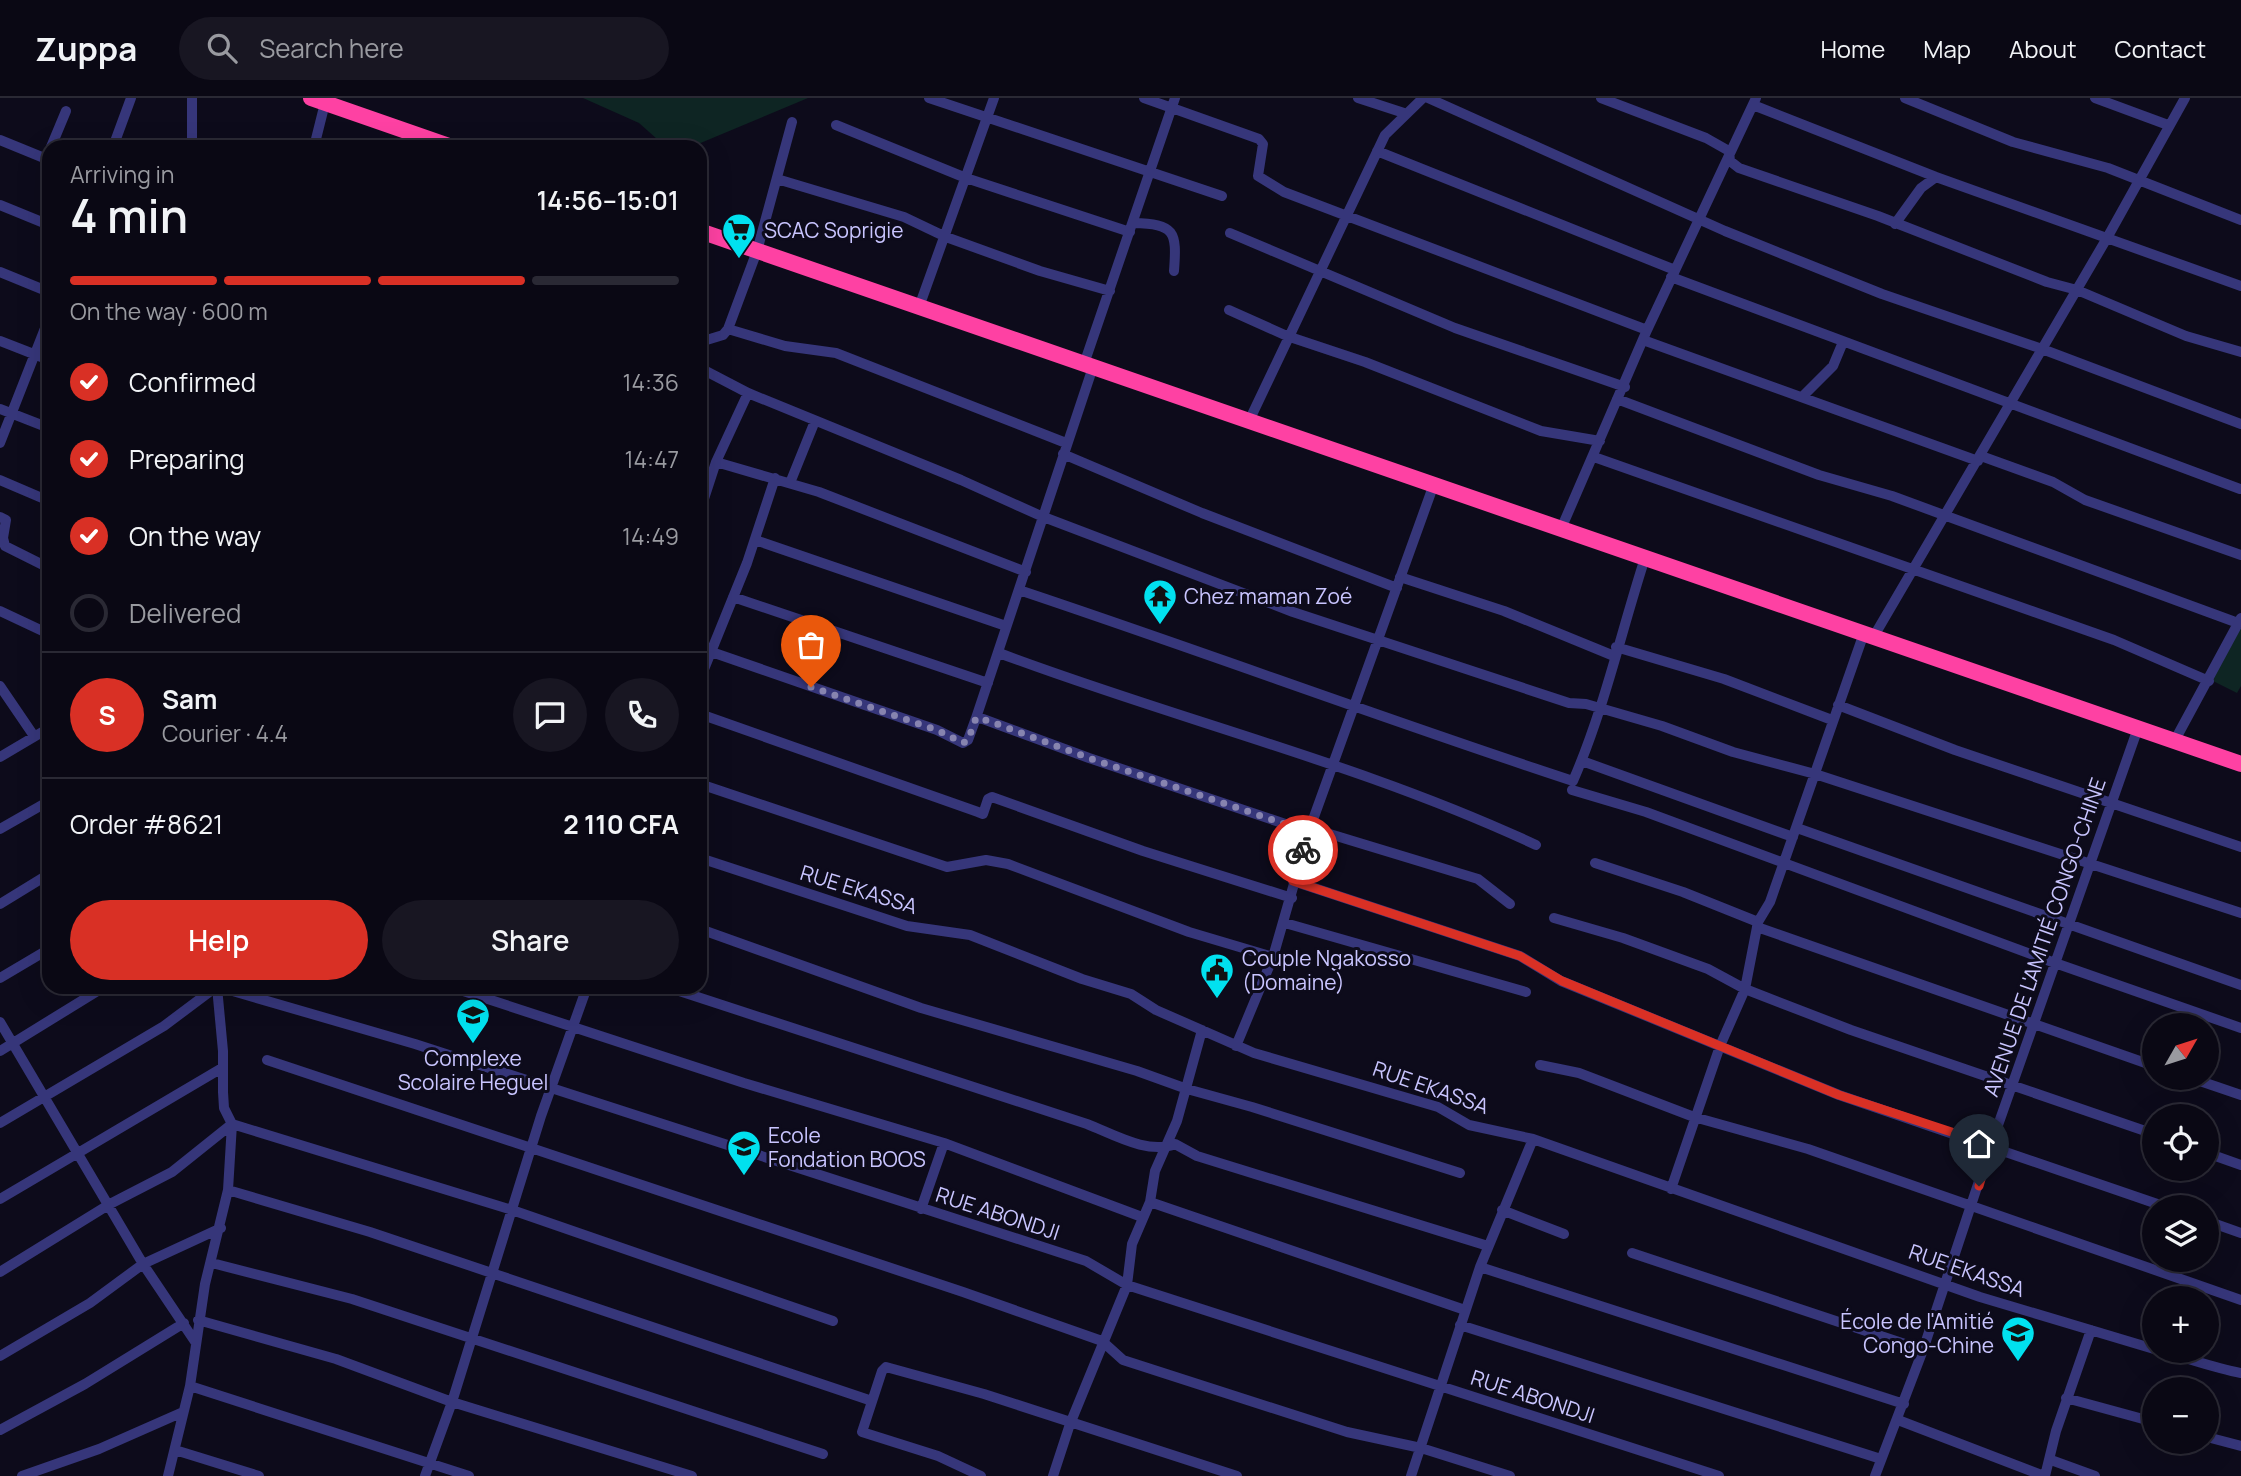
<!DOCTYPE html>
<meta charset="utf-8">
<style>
:root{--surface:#0a0814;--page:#181622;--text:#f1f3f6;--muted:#999aa0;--line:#2a2934;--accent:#d93025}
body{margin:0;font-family:Manrope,sans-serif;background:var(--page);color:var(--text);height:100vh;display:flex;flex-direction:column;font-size:26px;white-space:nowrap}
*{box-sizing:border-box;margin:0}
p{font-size:23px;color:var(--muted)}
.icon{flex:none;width:38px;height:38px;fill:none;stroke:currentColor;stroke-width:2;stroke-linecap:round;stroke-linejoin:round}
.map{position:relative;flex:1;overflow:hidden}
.side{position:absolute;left:42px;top:42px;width:665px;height:854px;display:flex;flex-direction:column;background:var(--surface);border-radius:21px;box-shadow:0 7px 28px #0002,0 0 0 2px var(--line)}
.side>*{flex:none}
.needle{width:46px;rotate:51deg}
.fabs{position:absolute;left:2142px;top:915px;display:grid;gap:14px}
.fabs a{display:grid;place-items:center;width:77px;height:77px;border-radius:50%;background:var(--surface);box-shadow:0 7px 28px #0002,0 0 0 2px var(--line);font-size:35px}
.pin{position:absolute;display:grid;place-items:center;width:60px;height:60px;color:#fff;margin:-72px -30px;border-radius:50% 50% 50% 0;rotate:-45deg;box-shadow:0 0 7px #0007}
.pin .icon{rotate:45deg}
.courier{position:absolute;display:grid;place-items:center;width:70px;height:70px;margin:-35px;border:5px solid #d93025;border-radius:50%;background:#fff;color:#222;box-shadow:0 2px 9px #0007}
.head em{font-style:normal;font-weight:600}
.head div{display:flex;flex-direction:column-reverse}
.head{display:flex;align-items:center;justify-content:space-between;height:119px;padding:0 28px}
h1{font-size:46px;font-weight:600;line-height:52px}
.bar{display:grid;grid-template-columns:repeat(4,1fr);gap:10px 7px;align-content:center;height:84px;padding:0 28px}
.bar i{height:9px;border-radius:5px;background:var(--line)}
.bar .on{background:var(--accent)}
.bar p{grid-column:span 4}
.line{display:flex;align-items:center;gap:18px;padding:0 28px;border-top:2px solid var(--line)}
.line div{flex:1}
.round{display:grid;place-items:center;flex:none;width:74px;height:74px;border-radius:37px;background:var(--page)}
ol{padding:0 28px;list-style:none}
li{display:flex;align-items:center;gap:21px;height:77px}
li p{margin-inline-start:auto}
li .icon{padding:7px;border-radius:50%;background:var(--accent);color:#fff;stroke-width:4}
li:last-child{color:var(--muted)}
li i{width:38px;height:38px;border:4px solid var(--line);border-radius:50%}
.action{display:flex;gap:14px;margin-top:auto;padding:14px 28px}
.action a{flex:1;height:80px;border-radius:42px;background:var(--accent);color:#fff;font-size:28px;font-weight:600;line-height:80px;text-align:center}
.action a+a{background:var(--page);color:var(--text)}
header{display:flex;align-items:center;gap:42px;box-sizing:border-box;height:98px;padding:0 35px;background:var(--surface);border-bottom:2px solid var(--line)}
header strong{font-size:33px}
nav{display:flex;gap:38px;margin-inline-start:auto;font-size:24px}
.search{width:490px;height:63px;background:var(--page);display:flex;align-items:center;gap:18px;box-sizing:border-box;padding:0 24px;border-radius:38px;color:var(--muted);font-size:26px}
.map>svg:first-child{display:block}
</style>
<header>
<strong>Zuppa</strong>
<div class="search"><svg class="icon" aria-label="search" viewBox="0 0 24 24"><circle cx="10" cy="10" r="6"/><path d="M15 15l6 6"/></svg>Search here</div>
<nav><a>Home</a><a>Map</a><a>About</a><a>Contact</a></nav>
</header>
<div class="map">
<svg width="2241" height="1378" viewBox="0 0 2241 1378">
<rect width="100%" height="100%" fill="#0d0b1b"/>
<path fill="#0e2523" d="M583 0H808L691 49H666L639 25Z
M2241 529V588L2237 595 2211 582Z"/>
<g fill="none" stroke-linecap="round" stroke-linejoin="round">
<path stroke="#36367a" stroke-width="10" d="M929 0 1222 98
M1144 0 1259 41 1263 46 1258 78 1284 94 1647 232
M1358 0 1404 15
M1428 0 1725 133 1882 196 2042 251 2241 326
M1601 0 1706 40 1729 53 1730 63 1739 70 1878 118 2047 184 2077 192 2186 238 2241 254
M1905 0 2013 44 2108 70 2241 122
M2095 0 2168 27
M1753 7 1936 79 2241 188
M836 27 966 80 1130 134
M0 42 49 62
M51 49 66 13
M113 49 131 0
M192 49V0
M314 49 325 5
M1377 53 1675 172
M777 81 904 119 946 139 1040 173 1110 193
M0 107 49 127
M1133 125C1175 126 1177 133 1174 173
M1895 126 1921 90 1936 79
M1230 135 1455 230 1625 289
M0 174 49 194
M1671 179 2240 391
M919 209 994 0
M1229 212 1287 238 1365 264 1541 333 1600 343
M728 231 785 248 836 255 1066 345
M1643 242 1978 363
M0 243 49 262
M700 244 723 237 728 231 757 153 792 24
M1084 266 1175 0
M700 270 748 295 961 382 1041 418 1293 514 1569 605 1586 606 1662 628 1733 654 1815 676 2241 815
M1804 297 1833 268 1843 244
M1617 301 1819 377 1892 398 2238 525
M0 311 49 330
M1249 323 1385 37 1423 0
M0 345 49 220
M1063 356 1202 415 1397 490
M1981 358 2053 384 2085 402 2241 457
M1594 359 2114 542 2209 583
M716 364 819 394 1026 474
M0 382 49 403
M790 385 815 323
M700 413 716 364 748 295
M0 419 6 422 3 440 5 448 49 470
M1561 431 1647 232 1756 0
M755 442 1006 528
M1400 479 1504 513 1614 558
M1019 492C1205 554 1387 622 1573 683 1604 612 1621 534 1645 460
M733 499 988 585
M0 513 49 536
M1874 538 2107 140 2185 0
M1616 549 1724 581 1832 622
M700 550 937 632 963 645 968 642 976 620 983 621 1089 660 1309 734
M999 555C1177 622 1363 666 1536 747
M700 581 747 465 775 380
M0 588 34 638
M1838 607 1955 652 2241 749
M700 616 978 714 983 716 988 701 992 699 1143 753 1292 800
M976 620 1093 269
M2175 642 2241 520
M0 659 49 630
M1582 663 1793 739
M700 686 947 769 986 762 1008 766 1189 834 1273 859
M1572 692 1646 714 2055 865 2241 930
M1310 730 1478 781 1510 806
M1797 730 2241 887
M0 731 49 703
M700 760 907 828 970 837 1082 881 1131 896 1156 912 1254 955 1438 1009 1469 1027 1533 1041 1980 1199 2154 1251
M1595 765 1683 794 1758 824
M1293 783 1520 858 1561 883 1839 997 2169 1110
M0 806 49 776
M1554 820 1623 840 1708 871 1745 891 1851 932 2154 1036
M1285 825 1526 894
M1757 829 2154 968
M700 831 921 910 1137 973 1187 991 1252 1009 1460 1075
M0 880 49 851
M219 889 415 946 1086 1163 1127 1187 1719 1378
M451 889 744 985 944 1045 1142 1119
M667 889 1087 1026C1113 1036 1148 1057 1175 1046L1197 1058 1488 1148
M0 924 143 1166 196 1245
M1236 948 1273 859 1310 730 1434 386
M0 953 104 889
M267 962 963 1194 1102 1243 1123 1262 1347 1334 1421 1350 1510 1378
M1540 967 1579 975 1694 1019 1808 1051 2241 1202
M2191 980 2241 997
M0 1025 164 928 216 889
M2207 1055 2241 1067
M1671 1091 1720 948 1745 891 1758 824 1770 804 1864 535
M228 1092 370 1134 872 1303
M0 1101 222 970
M1150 1104 1465 1212
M921 1111 944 1045
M1502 1112 1564 1136
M2207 1123 2241 1135
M1632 1155 1923 1252
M212 1165 352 1201 823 1356
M1480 1169 1904 1306
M0 1174 110 1106 172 1074 232 1026 512 1112 833 1223
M198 1222 336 1261 452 1304 692 1378
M1460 1227 1881 1361
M2161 1253C2188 1260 2214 1270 2241 1275
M0 1258 90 1205 143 1166 221 1130
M190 1288 469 1378
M2066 1300 2154 1324
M1898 1322 2044 1378
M0 1332 85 1286 184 1225
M2207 1339 2241 1348
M175 1352 259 1378
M2051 1362 2095 1378
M22 1378 99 1351 183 1314
M168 1378 190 1288 205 1186 228 1092 232 1026 224 1010 223 994V953L217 889
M425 1378 452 1304 541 1018 587 889
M981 1378 938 1358 862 1334 882 1273 886 1269 984 1296 1237 1378
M1053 1378 1070 1326 1127 1187 1132 1146 1150 1104 1155 1073 1177 1023 1202 932
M1411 1378 1480 1169 1533 1041
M1875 1378 1923 1252 1991 1047 2138 630
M2045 1378 2056 1333 2091 1232"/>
<path stroke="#fe41a3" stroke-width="16" d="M311 0 452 49
M700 133 2241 666"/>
</g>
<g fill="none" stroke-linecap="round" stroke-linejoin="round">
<path stroke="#8784af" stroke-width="7" stroke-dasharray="0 12.6" d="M811 589 937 632 963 645 968 642 976 620 989 623 1089 660 1309 734 1303 752"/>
<path stroke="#d93025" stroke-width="9" d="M1303 752 1293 783 1520 858 1562 883 1839 997 1991 1047 1979 1088"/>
</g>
<defs>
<g id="supermarket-pin" transform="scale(1.75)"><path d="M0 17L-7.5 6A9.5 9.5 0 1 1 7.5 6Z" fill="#01e1ef" stroke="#0d0b1b"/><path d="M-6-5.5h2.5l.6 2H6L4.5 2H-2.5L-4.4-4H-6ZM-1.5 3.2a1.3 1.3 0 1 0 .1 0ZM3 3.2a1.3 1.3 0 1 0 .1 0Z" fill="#111"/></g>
<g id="temple-pin" transform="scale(1.75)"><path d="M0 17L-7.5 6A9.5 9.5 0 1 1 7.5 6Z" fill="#01e1ef" stroke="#0d0b1b"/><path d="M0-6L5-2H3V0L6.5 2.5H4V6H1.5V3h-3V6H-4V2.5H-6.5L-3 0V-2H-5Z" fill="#111"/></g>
<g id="civic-pin" transform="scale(1.75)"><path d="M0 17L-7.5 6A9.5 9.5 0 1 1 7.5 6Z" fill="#01e1ef" stroke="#0d0b1b"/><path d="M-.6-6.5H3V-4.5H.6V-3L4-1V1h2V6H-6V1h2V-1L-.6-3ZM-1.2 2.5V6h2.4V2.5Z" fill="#111"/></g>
<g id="school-pin" transform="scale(1.75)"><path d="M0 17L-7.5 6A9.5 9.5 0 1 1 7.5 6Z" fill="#01e1ef" stroke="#0d0b1b"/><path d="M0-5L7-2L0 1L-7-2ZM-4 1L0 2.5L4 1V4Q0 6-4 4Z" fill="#111"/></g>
<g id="university-pin" transform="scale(1.75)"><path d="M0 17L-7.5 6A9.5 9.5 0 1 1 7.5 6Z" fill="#01e1ef" stroke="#0d0b1b"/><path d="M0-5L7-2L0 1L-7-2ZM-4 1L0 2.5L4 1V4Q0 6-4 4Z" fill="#111"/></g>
</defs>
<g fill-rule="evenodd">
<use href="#supermarket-pin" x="739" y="132"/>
<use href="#temple-pin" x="1160" y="498"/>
<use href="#civic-pin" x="1217" y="872"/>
<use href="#school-pin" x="473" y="917"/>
<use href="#school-pin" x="744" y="1049"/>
<use href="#university-pin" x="2018" y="1235"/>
</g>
<g text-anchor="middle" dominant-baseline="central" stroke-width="6" stroke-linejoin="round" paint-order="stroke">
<g font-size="21" fill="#c9c5ff" stroke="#0d0b1b" text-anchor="start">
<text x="764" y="132">SCAC Soprigie</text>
<text x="1184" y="498">Chez maman Zoé</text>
<text x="1242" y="860">Couple Ngakosso<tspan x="1242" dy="24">(Domaine)</tspan></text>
<text x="473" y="960" text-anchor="middle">Complexe<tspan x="473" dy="24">Scolaire Heguel</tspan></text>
<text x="768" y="1037">Ecole<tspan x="768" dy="24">Fondation BOOS</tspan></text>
<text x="1994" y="1223" text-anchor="end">École de l'Amitié<tspan x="1994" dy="24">Congo-Chine</tspan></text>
</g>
<g font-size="21" fill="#c9c5ff" stroke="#0d0b1b">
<text transform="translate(859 791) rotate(17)">RUE EKASSA</text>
<text transform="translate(2044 839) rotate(-71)">AVENUE DE L'AMITIÉ CONGO-CHINE</text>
<text transform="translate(1431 989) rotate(19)">RUE EKASSA</text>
<text transform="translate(998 1115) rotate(18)">RUE ABONDJI</text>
<text transform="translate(1967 1172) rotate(19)">RUE EKASSA</text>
<text transform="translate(1533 1298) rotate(18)">RUE ABONDJI</text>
</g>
</g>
</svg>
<div class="fabs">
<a><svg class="needle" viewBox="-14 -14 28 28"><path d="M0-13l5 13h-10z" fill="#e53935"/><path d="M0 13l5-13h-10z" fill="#999aa0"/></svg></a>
<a><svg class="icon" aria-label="locate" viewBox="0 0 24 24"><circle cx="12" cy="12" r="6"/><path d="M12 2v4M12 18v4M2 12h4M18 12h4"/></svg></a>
<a><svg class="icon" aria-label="layers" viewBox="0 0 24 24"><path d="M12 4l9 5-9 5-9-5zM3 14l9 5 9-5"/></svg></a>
<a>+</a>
<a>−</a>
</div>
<div class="pin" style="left:811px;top:589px;background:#ea580c"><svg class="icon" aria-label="bag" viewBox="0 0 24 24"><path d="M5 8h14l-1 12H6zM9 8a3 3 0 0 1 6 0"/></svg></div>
<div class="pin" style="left:1979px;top:1088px;background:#1f2937"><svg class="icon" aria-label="home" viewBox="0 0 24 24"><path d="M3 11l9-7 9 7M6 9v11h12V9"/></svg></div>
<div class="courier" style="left:1303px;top:752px"><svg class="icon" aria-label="bike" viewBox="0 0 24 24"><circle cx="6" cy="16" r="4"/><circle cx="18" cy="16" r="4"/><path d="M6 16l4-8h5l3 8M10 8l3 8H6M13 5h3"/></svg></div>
<section class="side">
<div class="head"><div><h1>4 min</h1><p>Arriving in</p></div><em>14:56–15:01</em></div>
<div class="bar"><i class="on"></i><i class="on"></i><i class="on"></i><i></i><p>On the way · 600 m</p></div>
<ol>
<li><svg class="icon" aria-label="check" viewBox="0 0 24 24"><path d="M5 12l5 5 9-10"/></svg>Confirmed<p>14:36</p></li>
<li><svg class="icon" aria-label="check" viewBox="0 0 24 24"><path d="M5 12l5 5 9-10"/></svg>Preparing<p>14:47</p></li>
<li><svg class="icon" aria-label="check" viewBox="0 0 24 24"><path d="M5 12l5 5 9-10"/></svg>On the way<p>14:49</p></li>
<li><i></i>Delivered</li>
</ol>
<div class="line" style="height:126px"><b class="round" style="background:var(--accent);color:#fff">S</b><div><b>Sam</b><p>Courier · 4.4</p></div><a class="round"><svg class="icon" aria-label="chat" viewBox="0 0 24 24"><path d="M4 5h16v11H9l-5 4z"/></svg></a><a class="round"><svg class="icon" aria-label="phone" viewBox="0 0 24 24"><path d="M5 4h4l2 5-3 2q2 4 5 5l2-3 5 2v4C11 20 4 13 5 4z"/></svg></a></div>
<div class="line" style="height:91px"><div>Order #8621</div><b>2 110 CFA</b></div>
<div class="action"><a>Help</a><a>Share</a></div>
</section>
</div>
